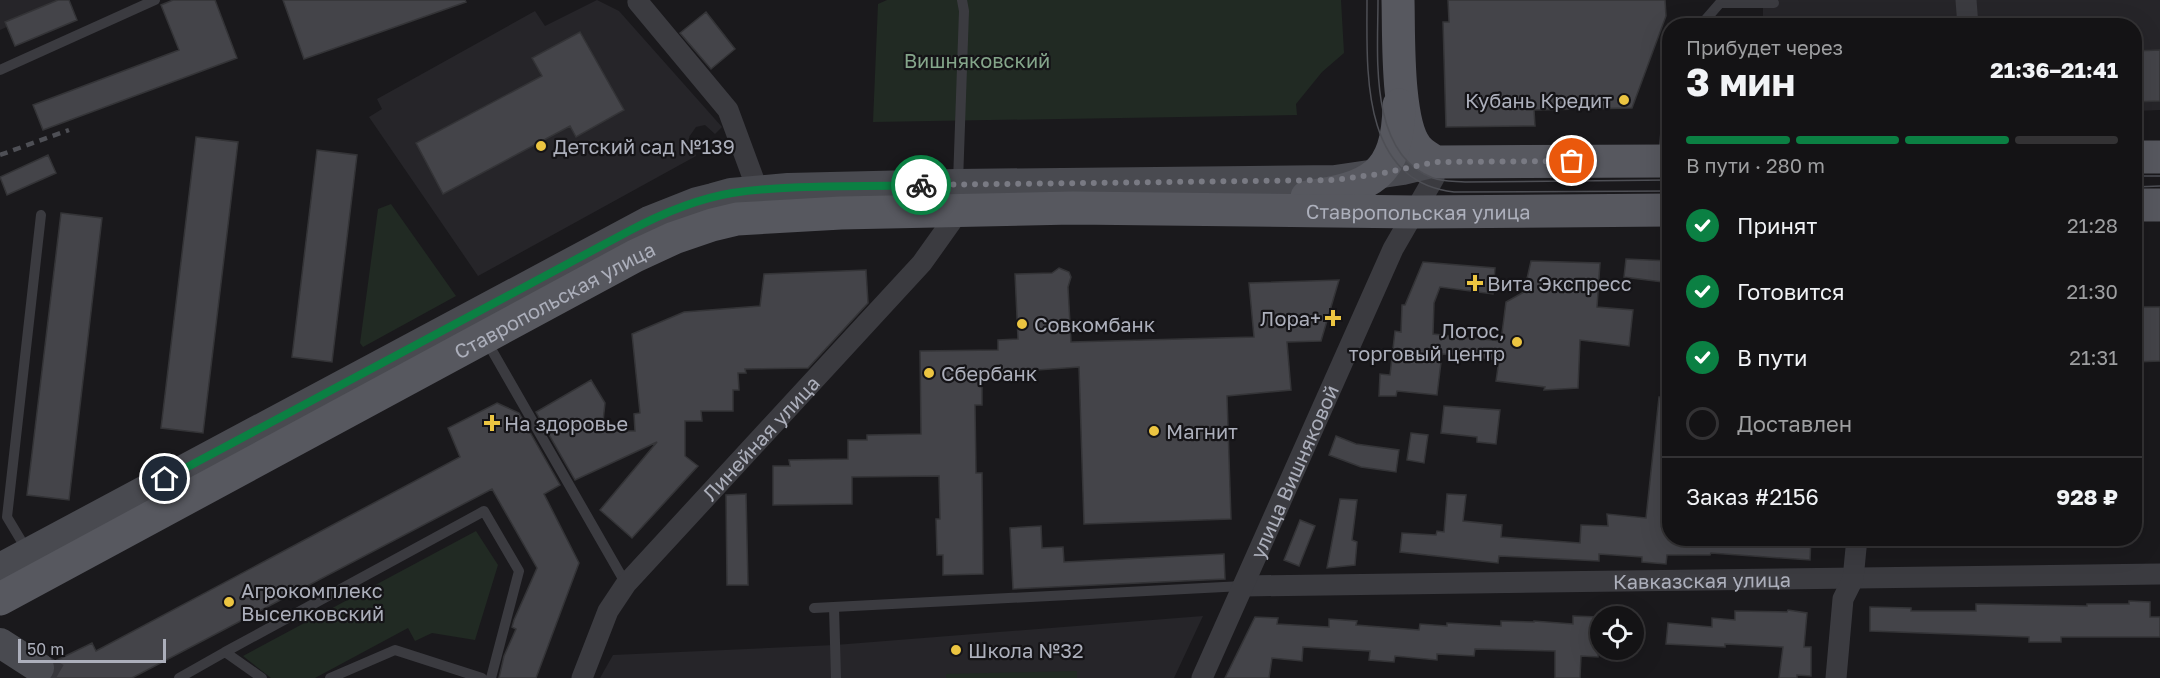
<!DOCTYPE html>
<html lang="ru">
<meta charset="utf-8">
<style>
:root{--surface:#141315;--page:#212022;--text:#f1f3f6;--muted:#9d9ea0;--line:#333234;--accent:#0b8043}
body{margin:0;font-family:"Golos Text",sans-serif;background:var(--page);color:var(--text);height:100vh;display:flex;flex-direction:column;font-size:22px;white-space:nowrap}
*{box-sizing:border-box;margin:0}
p{font-size:20px;color:var(--muted)}
.icon{flex:none;width:33px;height:33px;fill:none;stroke:currentColor;stroke-width:2;stroke-linecap:round;stroke-linejoin:round}
.map{position:relative;flex:1;overflow:hidden}
.side{position:absolute;left:1662px;top:18px;width:480px;height:528px;display:flex;flex-direction:column;background:var(--surface);border-radius:24px;box-shadow:0 6px 24px #0002,0 0 0 2px var(--line)}
.side>*{flex:none}
.controls{position:absolute;left:1590px;top:606px;display:grid;gap:12px}
.controls a{display:grid;place-items:center;width:54px;height:54px;border-radius:50%;background:var(--surface);box-shadow:0 6px 24px #0002,0 0 0 2px var(--line);font-size:30px}
.scale{position:absolute;left:18px;bottom:15px;width:148px;box-sizing:border-box;padding-left:6px;border:3px solid #acafbb;border-top:0;font-size:16px;line-height:21px;white-space:nowrap;color:#acafbb;-webkit-text-stroke:4px #151417;paint-order:stroke}
.pin{position:absolute;display:grid;place-items:center;width:51px;height:51px;color:#fff;margin:-26px;border:3px solid #fff;border-radius:50%;box-shadow:0 2px 6px #0007}
.courier{position:absolute;display:grid;place-items:center;width:60px;height:60px;margin:-30px;border:4px solid #0b8043;border-radius:50%;background:#fff;color:#222;box-shadow:0 2px 8px #0007}
.overview em{font-style:normal;font-weight:700}
.overview div{display:flex;flex-direction:column-reverse}
.overview{display:flex;align-items:center;justify-content:space-between;height:102px;padding:0 24px}
h1{font-size:39px;font-weight:700;line-height:45px}
.bar{display:grid;grid-template-columns:repeat(4,1fr);gap:9px 6px;align-content:center;height:72px;padding:0 24px}
.bar i{height:8px;border-radius:4px;background:var(--line)}
.bar .on{background:var(--accent)}
.bar p{grid-column:span 4}
.line{display:flex;align-items:center;gap:15px;padding:0 24px;border-top:2px solid var(--line)}
.line div{flex:1}
ol{padding:0 24px;list-style:none}
li{display:flex;align-items:center;gap:18px;height:66px}
li p{margin-inline-start:auto}
li .icon{padding:6px;border-radius:50%;background:var(--accent);color:#fff;stroke-width:4}
li:last-child{color:var(--muted)}
li i{width:33px;height:33px;border:3px solid var(--line);border-radius:50%}
.map>svg:first-child{display:block}
</style>
<div class="map">
<svg width="2160" height="678" viewBox="0 0 2160 678">
<rect width="100%" height="100%" fill="#1a191c"/>
<path fill="#262529" d="M0 0H66L0 30Z
M597 0 619 11 722 127 715 134 705 125 696 127 689 137 696 156 478 276 369 117 382 109 377 99 535 11 545 26Z
M1763 0H2160V110L2135 111 2134 26H1763Z
M1203 616 1174 678H600L613 655 835 645Z"/>
<path fill="#212a23" d="M887 0H1341L1344 53 1322 72 1296 104 1297 115 873 122 878 4Z
M391 204 456 296 363 347 360 343 378 209Z
M476 531 498 565 475 640 432 633 415 641 408 628 315 678H271L243 656Z
M1077 671V678H946V674Z"/>
<path fill="#444449" stroke="#343437" stroke-width="1.5" d="M58 0H69L77 20 15 46 5 22Z
M173 0H215L237 58 43 130 33 105 179 50 161 5Z
M283 0H465L466 2 304 59Z
M1448 0H1665L1666 16 1632 108 1534 110 1535 126 1446 127 1443 22H1449Z
M706 12 735 49 711 69 680 33Z
M580 32 624 110 576 137 570 126 443 194 416 143 542 76 532 58Z
M2160 50V101L2134 102V51Z
M196 137 238 142 203 433 161 428Z
M317 150 357 155 332 362 292 357Z
M48 155 56 173 7 195 0 177Z
M61 213 102 218 69 500 27 495Z
M1626 259 1670 261V283L1624 277Z
M1531 261 1600 263 1597 307 1633 310 1629 346 1580 340 1578 388 1544 390 1545 387 1496 381 1499 360 1442 354 1437 395 1397 391 1396 396H1379L1380 374 1390 375 1395 331 1401 332 1402 305H1405L1423 262 1495 268 1493 294 1440 287 1434 303 1433 334 1501 341 1506 302 1524 292Z
M1059 268 1069 272 1071 277 1068 287 1071 342 1254 337 1249 283 1339 280 1321 341 1287 342 1291 390 1227 396 1231 519 1084 524 1079 367 982 374V405H975L976 473H982L983 574 943 575V555H937L936 519H940L939 476 852 477V504L773 505V466H790L789 460 848 459V440H867V435L921 434 920 351 998 350V340L1018 339 1015 274 1052 273Z
M866 270 868 303 808 368 745 369 746 373H738L739 390H733V411H701L702 421H685V456L698 466 632 538 600 510 657 442 575 480 536 412 591 380 605 403 602 431H635L634 414 640 413 632 334 684 312 760 306 764 274Z
M2135 307H2160V361L2136 362Z
M1659 397 1670 398V538H1811L1810 560 1711 553 1710 555H1667L1666 564 1642 562V557L1599 554V561L1499 556 1498 563 1400 552 1402 533 1436 535 1437 531 1444 532 1447 494 1466 495 1463 521 1502 525 1501 537 1580 543 1581 525 1608 526 1607 514 1646 518Z
M497 403 519 413 560 485 544 494 579 563 536 678H499L504 656 516 629 512 627 514 620 537 568 492 489 132 678H53L56 669 55 661 92 643 96 651 460 457 448 428Z
M1444 406 1500 410 1496 444 1477 442V437L1441 433Z
M1411 433 1428 435 1424 463 1407 460Z
M1336 436 1356 444 1399 450 1396 472 1361 467 1329 455Z
M746 494 748 585H727L726 495Z
M1340 499 1357 500 1352 540 1357 542 1355 565 1327 568Z
M1300 520 1315 526 1299 566 1284 560Z
M1041 526 1042 548 1063 547 1064 562 1224 554 1225 579 1013 589 1010 528Z
M2129 601 2150 602V617H2160V637H2061V642H2029V637L1870 631V607L1911 608V611H1976V604L2087 606V604H2129Z
M1788 610 1807 613 1804 647H1811V676L1797 675V678H1779L1783 647 1725 644V647L1666 644 1668 623 1712 627V618L1735 620V611L1787 612Z
M1573 616 1599 617 1598 657 1581 656 1580 678H1555V651L1475 649 1474 656 1437 654V660L1395 656 1394 662 1369 660 1370 651 1303 647 1302 661 1272 658 1269 678H1225L1255 617 1278 618 1277 624 1329 627V619L1357 621 1356 625 1419 630 1420 624 1447 626V623L1501 626V621L1534 622V621L1573 624Z"/>
<g fill="none" stroke-linecap="round" stroke-linejoin="round">
<path stroke="#37373c" stroke-width="30" stroke-dasharray="30 15" stroke-linecap="butt" d="M39 668 56 678"/>
<path stroke="#3b3b40" stroke-width="10" d="M1700 26 1720 3H1774
M0 70 155 0
M1663 158 1670 74
M958 182 964 11 962 0
M486 340 626 584
M28 552 7 517 41 215
M834 607 836 678
M814 608 1243 586
M225 652 484 511 519 571 491 678
M179 678 225 652 262 678
M330 678 395 650 482 678"/>
<g stroke="#3b3b40" stroke-width="21">
<path d="M639 0 638 2 728 110 758 191"/>
<path d="M1966 0 1968 26"/>
<path id="s1" d="M1243 586 2160 574"/>
<path id="s2" d="M582 678 608 611 626 584 922 263 959 211"/>
<path id="s3" d="M1202 678 1393 249 1434 178 1436 162"/>
<path d="M1836 678 1843 599 1853 579 1857 538"/>
</g>
<path stroke="#494a50" stroke-width="30" d="M0 568 649 221 697 202 713 198 731 193 788 188 958 184 1335 180 1403 170 1436 162
M0 643 39 668"/>
<g stroke="#57585f" stroke-width="33">
<path d="M1398 0C1399 33 1396 123 1417 148 1422 154 1429 158 1436 162L1670 161"/>
<path d="M2134 157H2160"/>
<path d="M1307 197C1370 188 1398 176 1399 105"/>
<path d="M2134 205H2160"/>
<path id="s4" d="M0 599 635 256 674 238 712 225 737 219 841 213 1073 208 1416 212 1670 210"/>
</g>
<path stroke="#4e4f55" stroke-width="1.5" d="M1367 0C1367 70 1360 182 1454 192L1670 191
M1378 0C1378 55 1368 154 1433 178 1443 182 1455 181 1465 182L1670 180
M2134 176H2160
M2134 187 2160 186"/>
<path stroke="#4e4f55" stroke-width="4.5" stroke-dasharray="8 6" stroke-linecap="butt" d="M0 155 69 130"/>
</g>
<g fill="none" stroke-linecap="round" stroke-linejoin="round">
<path stroke="#797a83" stroke-width="6" stroke-dasharray="0 10.8" d="M921 185 1335 180 1379 174 1436 162 1572 161"/>
<path stroke="#0b8043" stroke-width="8" d="M165 479 629 231C661 214 696 199 732 193 794 184 858 187 921 185"/>
</g>
<g fill="#ecc541" stroke="#151417" stroke-width="2">
<circle cx="1624" cy="100" r="6"/>
<circle cx="541" cy="146" r="6"/>
<path d="M1472 274h6v6h6v6h-6v6h-6v-6h-6v-6h6z"/>
<path d="M1330 309h6v6h6v6h-6v6h-6v-6h-6v-6h6z"/>
<circle cx="1022" cy="324" r="6"/>
<circle cx="1517" cy="342" r="6"/>
<circle cx="929" cy="373" r="6"/>
<path d="M489 414h6v6h6v6h-6v6h-6v-6h-6v-6h6z"/>
<circle cx="1154" cy="431" r="6"/>
<circle cx="229" cy="602" r="6"/>
<circle cx="956" cy="650" r="6"/>
</g>
<g text-anchor="middle" dominant-baseline="central" stroke-width="4.5" stroke-linejoin="round" paint-order="stroke">
<g font-size="20" fill="#84a58a" stroke="#151417">
<text x="977" y="60">Вишняковский</text>
</g>
<g font-size="20" fill="#acafbb" stroke="#151417" text-anchor="start">
<text x="1612" y="100" text-anchor="end">Кубань Кредит</text>
<text x="553" y="146">Детский сад №139</text>
<text x="1487" y="283">Вита Экспресс</text>
<text x="1321" y="318" text-anchor="end">Лора+</text>
<text x="1034" y="324">Совкомбанк</text>
<text x="1505" y="330" text-anchor="end">Лотос,<tspan x="1505" dy="23">торговый центр</tspan></text>
<text x="941" y="373">Сбербанк</text>
<text x="504" y="423">На здоровье</text>
<text x="1166" y="431">Магнит</text>
<text x="241" y="590">Агрокомплекс<tspan x="241" dy="23">Выселковский</tspan></text>
<text x="968" y="650">Школа №32</text>
</g>
<g font-size="20" fill="#acafbb" stroke="#151417">
<text stroke="none"><textPath href="#s4" startOffset="1512">Ставропольская улица</textPath></text>
<text stroke="none"><textPath href="#s4" startOffset="630">Ставропольская улица</textPath></text>
<text stroke="none"><textPath href="#s2" startOffset="303">Линейная улица</textPath></text>
<text stroke="none"><textPath href="#s3" startOffset="226">улица Вишняковой</textPath></text>
<text stroke="none"><textPath href="#s1" startOffset="459">Кавказская улица</textPath></text>
</g>
</g>
</svg>
<div class="controls">
<a><svg class="icon" aria-label="locate" viewBox="0 0 24 24"><circle cx="12" cy="12" r="6"/><path d="M12 2v4M12 18v4M2 12h4M18 12h4"/></svg></a>
</div>
<div class="scale">50 m</div>
<div class="pin" style="left:1572px;top:161px;background:#ea580c"><svg class="icon" aria-label="bag" viewBox="0 0 24 24"><path d="M5 8h14l-1 12H6zM9 8a3 3 0 0 1 6 0"/></svg></div>
<div class="pin" style="left:165px;top:479px;background:#1f2937"><svg class="icon" aria-label="home" viewBox="0 0 24 24"><path d="M3 11l9-7 9 7M6 9v11h12V9"/></svg></div>
<div class="courier" style="left:921px;top:185px"><svg class="icon" aria-label="bike" viewBox="0 0 24 24"><circle cx="6" cy="16" r="4"/><circle cx="18" cy="16" r="4"/><path d="M6 16l4-8h5l3 8M10 8l3 8H6M13 5h3"/></svg></div>
<section class="side">
<div class="overview"><div><h1>3 мин</h1><p>Прибудет через</p></div><em>21:36–21:41</em></div>
<div class="bar"><i class="on"></i><i class="on"></i><i class="on"></i><i></i><p>В пути · 280 m</p></div>
<ol>
<li><svg class="icon" aria-label="check" viewBox="0 0 24 24"><path d="M5 12l5 5 9-10"/></svg>Принят<p>21:28</p></li>
<li><svg class="icon" aria-label="check" viewBox="0 0 24 24"><path d="M5 12l5 5 9-10"/></svg>Готовится<p>21:30</p></li>
<li><svg class="icon" aria-label="check" viewBox="0 0 24 24"><path d="M5 12l5 5 9-10"/></svg>В пути<p>21:31</p></li>
<li><i></i>Доставлен</li>
</ol>
<div class="line" style="height:78px"><div>Заказ #2156</div><b>928 ₽</b></div>
</section>
</div>
